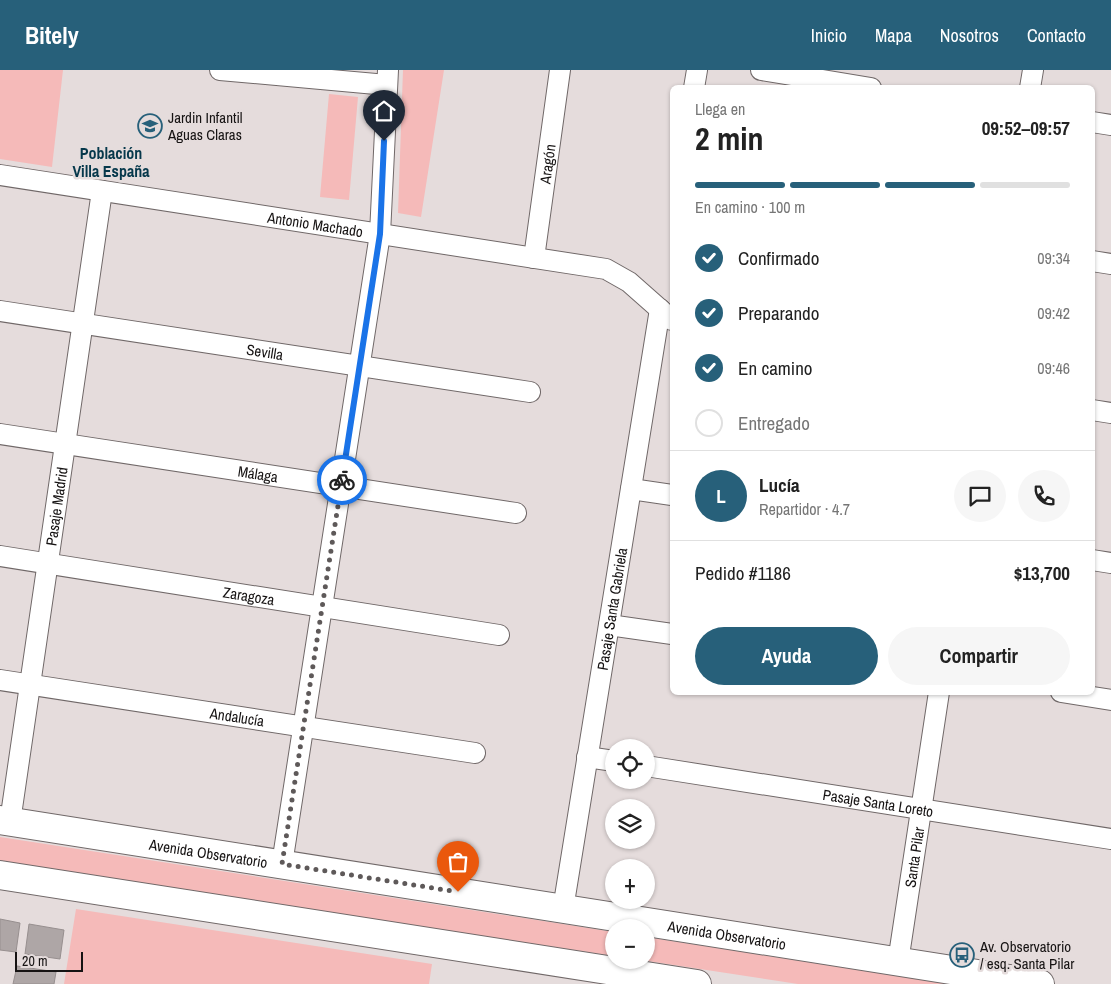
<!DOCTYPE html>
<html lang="es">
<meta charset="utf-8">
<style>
:root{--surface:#fff;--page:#f6f6f6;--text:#222;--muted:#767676;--line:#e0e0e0;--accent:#27607a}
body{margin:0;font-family:"Archivo Narrow",sans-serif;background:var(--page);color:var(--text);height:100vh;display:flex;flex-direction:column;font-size:19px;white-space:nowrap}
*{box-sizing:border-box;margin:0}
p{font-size:16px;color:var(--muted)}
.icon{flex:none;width:28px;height:28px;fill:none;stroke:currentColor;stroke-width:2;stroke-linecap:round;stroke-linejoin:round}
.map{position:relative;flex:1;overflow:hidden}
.panel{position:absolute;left:670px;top:15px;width:425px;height:610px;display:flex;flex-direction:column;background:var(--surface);border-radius:8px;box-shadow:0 1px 4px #0004}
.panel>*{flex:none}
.buttons{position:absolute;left:605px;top:669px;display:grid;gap:10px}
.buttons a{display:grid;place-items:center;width:50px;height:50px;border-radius:50%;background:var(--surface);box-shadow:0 1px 4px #0004;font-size:25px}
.scale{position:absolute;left:15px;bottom:12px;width:68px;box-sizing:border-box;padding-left:5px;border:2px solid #161313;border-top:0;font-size:14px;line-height:18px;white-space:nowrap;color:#161313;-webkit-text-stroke:4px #e5dcdc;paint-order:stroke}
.pin{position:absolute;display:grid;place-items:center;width:42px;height:42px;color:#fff;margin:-51px -21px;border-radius:50% 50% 50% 0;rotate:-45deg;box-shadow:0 0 5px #0007}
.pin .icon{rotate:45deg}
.courier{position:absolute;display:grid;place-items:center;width:50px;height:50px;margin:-25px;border:4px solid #1a73e8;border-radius:50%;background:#fff;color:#222;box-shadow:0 1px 6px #0007}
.headline em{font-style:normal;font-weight:700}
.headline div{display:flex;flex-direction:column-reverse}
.headline{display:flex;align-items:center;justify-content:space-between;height:85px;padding:0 25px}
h1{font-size:32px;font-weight:700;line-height:38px}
.bar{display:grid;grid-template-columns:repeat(4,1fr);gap:8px 5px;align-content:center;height:60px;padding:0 25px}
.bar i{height:6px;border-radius:4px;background:var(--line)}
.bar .on{background:var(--accent)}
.bar p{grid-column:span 4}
.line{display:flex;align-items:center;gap:12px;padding:0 25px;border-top:1px solid var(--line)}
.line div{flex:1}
.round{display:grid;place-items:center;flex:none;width:52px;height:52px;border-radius:26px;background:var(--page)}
ol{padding:0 25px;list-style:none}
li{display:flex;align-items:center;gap:15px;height:55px}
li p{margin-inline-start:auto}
li .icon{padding:5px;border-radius:50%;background:var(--accent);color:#fff;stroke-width:4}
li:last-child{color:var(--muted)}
li i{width:28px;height:28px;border:2px solid var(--line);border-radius:50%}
.cta{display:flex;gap:10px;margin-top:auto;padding:10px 25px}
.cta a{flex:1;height:58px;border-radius:30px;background:var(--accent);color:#fff;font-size:20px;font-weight:700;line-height:58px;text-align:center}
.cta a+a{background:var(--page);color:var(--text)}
header{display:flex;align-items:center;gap:30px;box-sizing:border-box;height:70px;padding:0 25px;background:var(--accent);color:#fff}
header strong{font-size:24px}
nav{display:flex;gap:28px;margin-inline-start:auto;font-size:18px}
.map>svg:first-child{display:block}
</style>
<header>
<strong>Bitely</strong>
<nav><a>Inicio</a><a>Mapa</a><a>Nosotros</a><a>Contacto</a></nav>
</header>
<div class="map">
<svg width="1111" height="914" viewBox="0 0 1111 914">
<rect width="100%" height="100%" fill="#e5dcdc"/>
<path fill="#f5bab9" d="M0 0H63L52 97 0 89Z
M403 0H444L421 147 398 143Z
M329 24 358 27 349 130 320 127Z
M0 767 614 862V886L0 793Z
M76 839 432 894 429 914H64Z
M646 867 949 914H798L641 890H646Z"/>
<path fill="#aea6a6" stroke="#978f8f" d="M0 849 20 853 16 882 0 880Z
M29 854 64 860 60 889 25 884Z
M17 896 56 902 54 914H13Z"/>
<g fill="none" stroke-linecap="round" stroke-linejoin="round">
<g stroke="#706868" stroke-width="22">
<g id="minor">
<path d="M220 0 387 15"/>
<path d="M761 0 871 18"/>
<path d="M694 18 697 0"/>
<path d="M1030 18 1033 0"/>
<path d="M1092 52 1111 55"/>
<path id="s1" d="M0 105 606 199 629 212 672 250"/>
<path id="s2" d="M534 188 560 0"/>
<path d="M1092 191 1111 194"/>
<path id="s3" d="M0 241 530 322"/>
<path d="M1092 340 1111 343"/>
<path id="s4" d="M0 364 516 443"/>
<path d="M631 419 672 425"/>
<path id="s5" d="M0 486 499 565"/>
<path d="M1092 490 1111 493"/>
<path d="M609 555 672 564"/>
<path id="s6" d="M0 610 475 683"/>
<path d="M1061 622 1111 630"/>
<path d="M587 687 614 691"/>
<path id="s7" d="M646 696 1111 769"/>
<path id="s8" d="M10 752 102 121"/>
<path d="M282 794 380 164 388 0"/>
<path id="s9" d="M563 839 660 239"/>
<path id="s10" d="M898 892 939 622"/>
</g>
</g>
<g stroke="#706868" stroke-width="30">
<g id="secondary">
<path id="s11" d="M0 750 1040 914"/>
<path d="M0 805 697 914"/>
</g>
</g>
<use href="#minor" stroke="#fff" stroke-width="20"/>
<use href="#secondary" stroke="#fff" stroke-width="28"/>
</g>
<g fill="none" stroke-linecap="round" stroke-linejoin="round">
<path stroke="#5e5959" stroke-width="5" stroke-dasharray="0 9" d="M342 410 282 794 458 822"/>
<path stroke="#1a73e8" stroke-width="6" d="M342 410 380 164 384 71"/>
</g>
<defs>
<g id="school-ring" transform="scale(1.25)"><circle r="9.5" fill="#e5dcdc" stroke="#27607a" stroke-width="1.5"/><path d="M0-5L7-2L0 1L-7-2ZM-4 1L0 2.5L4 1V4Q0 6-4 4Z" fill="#27607a"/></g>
<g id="bus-ring" transform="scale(1.25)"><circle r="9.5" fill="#e5dcdc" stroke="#27607a" stroke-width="1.5"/><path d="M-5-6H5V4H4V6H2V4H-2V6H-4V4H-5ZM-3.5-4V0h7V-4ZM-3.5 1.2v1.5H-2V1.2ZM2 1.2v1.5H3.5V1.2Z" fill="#27607a"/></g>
</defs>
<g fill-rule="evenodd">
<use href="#school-ring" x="150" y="56"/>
<use href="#bus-ring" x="962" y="885"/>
</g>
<g text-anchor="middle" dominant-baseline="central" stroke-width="5" stroke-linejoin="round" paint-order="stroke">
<g font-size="15" fill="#161313" stroke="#e5dcdc" text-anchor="start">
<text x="168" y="47">Jardin Infantil<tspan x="168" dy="17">Aguas Claras</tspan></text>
<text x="980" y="876">Av. Observatorio<tspan x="980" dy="17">/ esq. Santa Pilar</tspan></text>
</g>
<g font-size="15" fill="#161313" stroke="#e5dcdc">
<text stroke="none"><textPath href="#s2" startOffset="95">Aragón</textPath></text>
<text stroke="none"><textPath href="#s1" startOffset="319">Antonio Machado</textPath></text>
<text stroke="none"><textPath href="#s3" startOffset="268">Sevilla</textPath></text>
<text stroke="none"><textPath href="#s4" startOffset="261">Málaga</textPath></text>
<text stroke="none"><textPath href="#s8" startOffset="319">Pasaje Madrid</textPath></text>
<text stroke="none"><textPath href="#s5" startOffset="252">Zaragoza</textPath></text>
<text stroke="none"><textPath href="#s9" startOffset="304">Pasaje Santa Gabriela</textPath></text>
<text stroke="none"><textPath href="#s6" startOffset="240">Andalucía</textPath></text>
<text stroke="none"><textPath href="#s7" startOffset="235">Pasaje Santa Loreto</textPath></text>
<text stroke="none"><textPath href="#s11" startOffset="211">Avenida Observatorio</textPath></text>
<text stroke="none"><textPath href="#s10" startOffset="106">Santa Pilar</textPath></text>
<text stroke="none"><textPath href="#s11" startOffset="736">Avenida Observatorio</textPath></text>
</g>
<g font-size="16" font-weight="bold" fill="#06384b" stroke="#e5dcdc">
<text x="111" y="83">Población<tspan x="111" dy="18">Villa España</tspan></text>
</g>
</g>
</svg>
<div class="buttons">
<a><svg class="icon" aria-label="locate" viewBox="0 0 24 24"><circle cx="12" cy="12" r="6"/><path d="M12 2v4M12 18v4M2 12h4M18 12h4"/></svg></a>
<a><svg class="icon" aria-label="layers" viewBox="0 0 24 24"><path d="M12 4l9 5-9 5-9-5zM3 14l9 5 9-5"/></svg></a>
<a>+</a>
<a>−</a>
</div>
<div class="scale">20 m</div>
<div class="pin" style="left:458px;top:822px;background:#ea580c"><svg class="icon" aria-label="bag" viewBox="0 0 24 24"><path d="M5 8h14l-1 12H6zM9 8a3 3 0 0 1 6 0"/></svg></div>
<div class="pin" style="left:384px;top:71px;background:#1f2937"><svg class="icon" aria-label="home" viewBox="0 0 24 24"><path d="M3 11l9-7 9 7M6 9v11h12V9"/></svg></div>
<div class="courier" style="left:342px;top:410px"><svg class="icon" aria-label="bike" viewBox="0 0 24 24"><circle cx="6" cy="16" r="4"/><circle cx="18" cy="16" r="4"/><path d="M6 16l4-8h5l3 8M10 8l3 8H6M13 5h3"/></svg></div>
<section class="panel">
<div class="headline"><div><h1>2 min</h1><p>Llega en</p></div><em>09:52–09:57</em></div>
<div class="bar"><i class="on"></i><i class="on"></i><i class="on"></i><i></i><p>En camino · 100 m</p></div>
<ol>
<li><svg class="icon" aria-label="check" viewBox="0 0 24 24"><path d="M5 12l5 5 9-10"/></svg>Confirmado<p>09:34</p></li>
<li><svg class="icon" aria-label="check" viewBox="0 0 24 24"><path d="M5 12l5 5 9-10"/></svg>Preparando<p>09:42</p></li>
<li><svg class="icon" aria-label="check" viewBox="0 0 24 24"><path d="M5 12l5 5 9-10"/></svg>En camino<p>09:46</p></li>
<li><i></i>Entregado</li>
</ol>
<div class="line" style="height:90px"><b class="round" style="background:var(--accent);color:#fff">L</b><div><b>Lucía</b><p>Repartidor · 4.7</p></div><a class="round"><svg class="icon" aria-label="chat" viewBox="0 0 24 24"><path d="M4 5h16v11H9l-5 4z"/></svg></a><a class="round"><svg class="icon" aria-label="phone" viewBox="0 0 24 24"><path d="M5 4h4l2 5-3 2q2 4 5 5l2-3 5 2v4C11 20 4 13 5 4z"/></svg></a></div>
<div class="line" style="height:65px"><div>Pedido #1186</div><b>$13,700</b></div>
<div class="cta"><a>Ayuda</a><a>Compartir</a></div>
</section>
</div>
